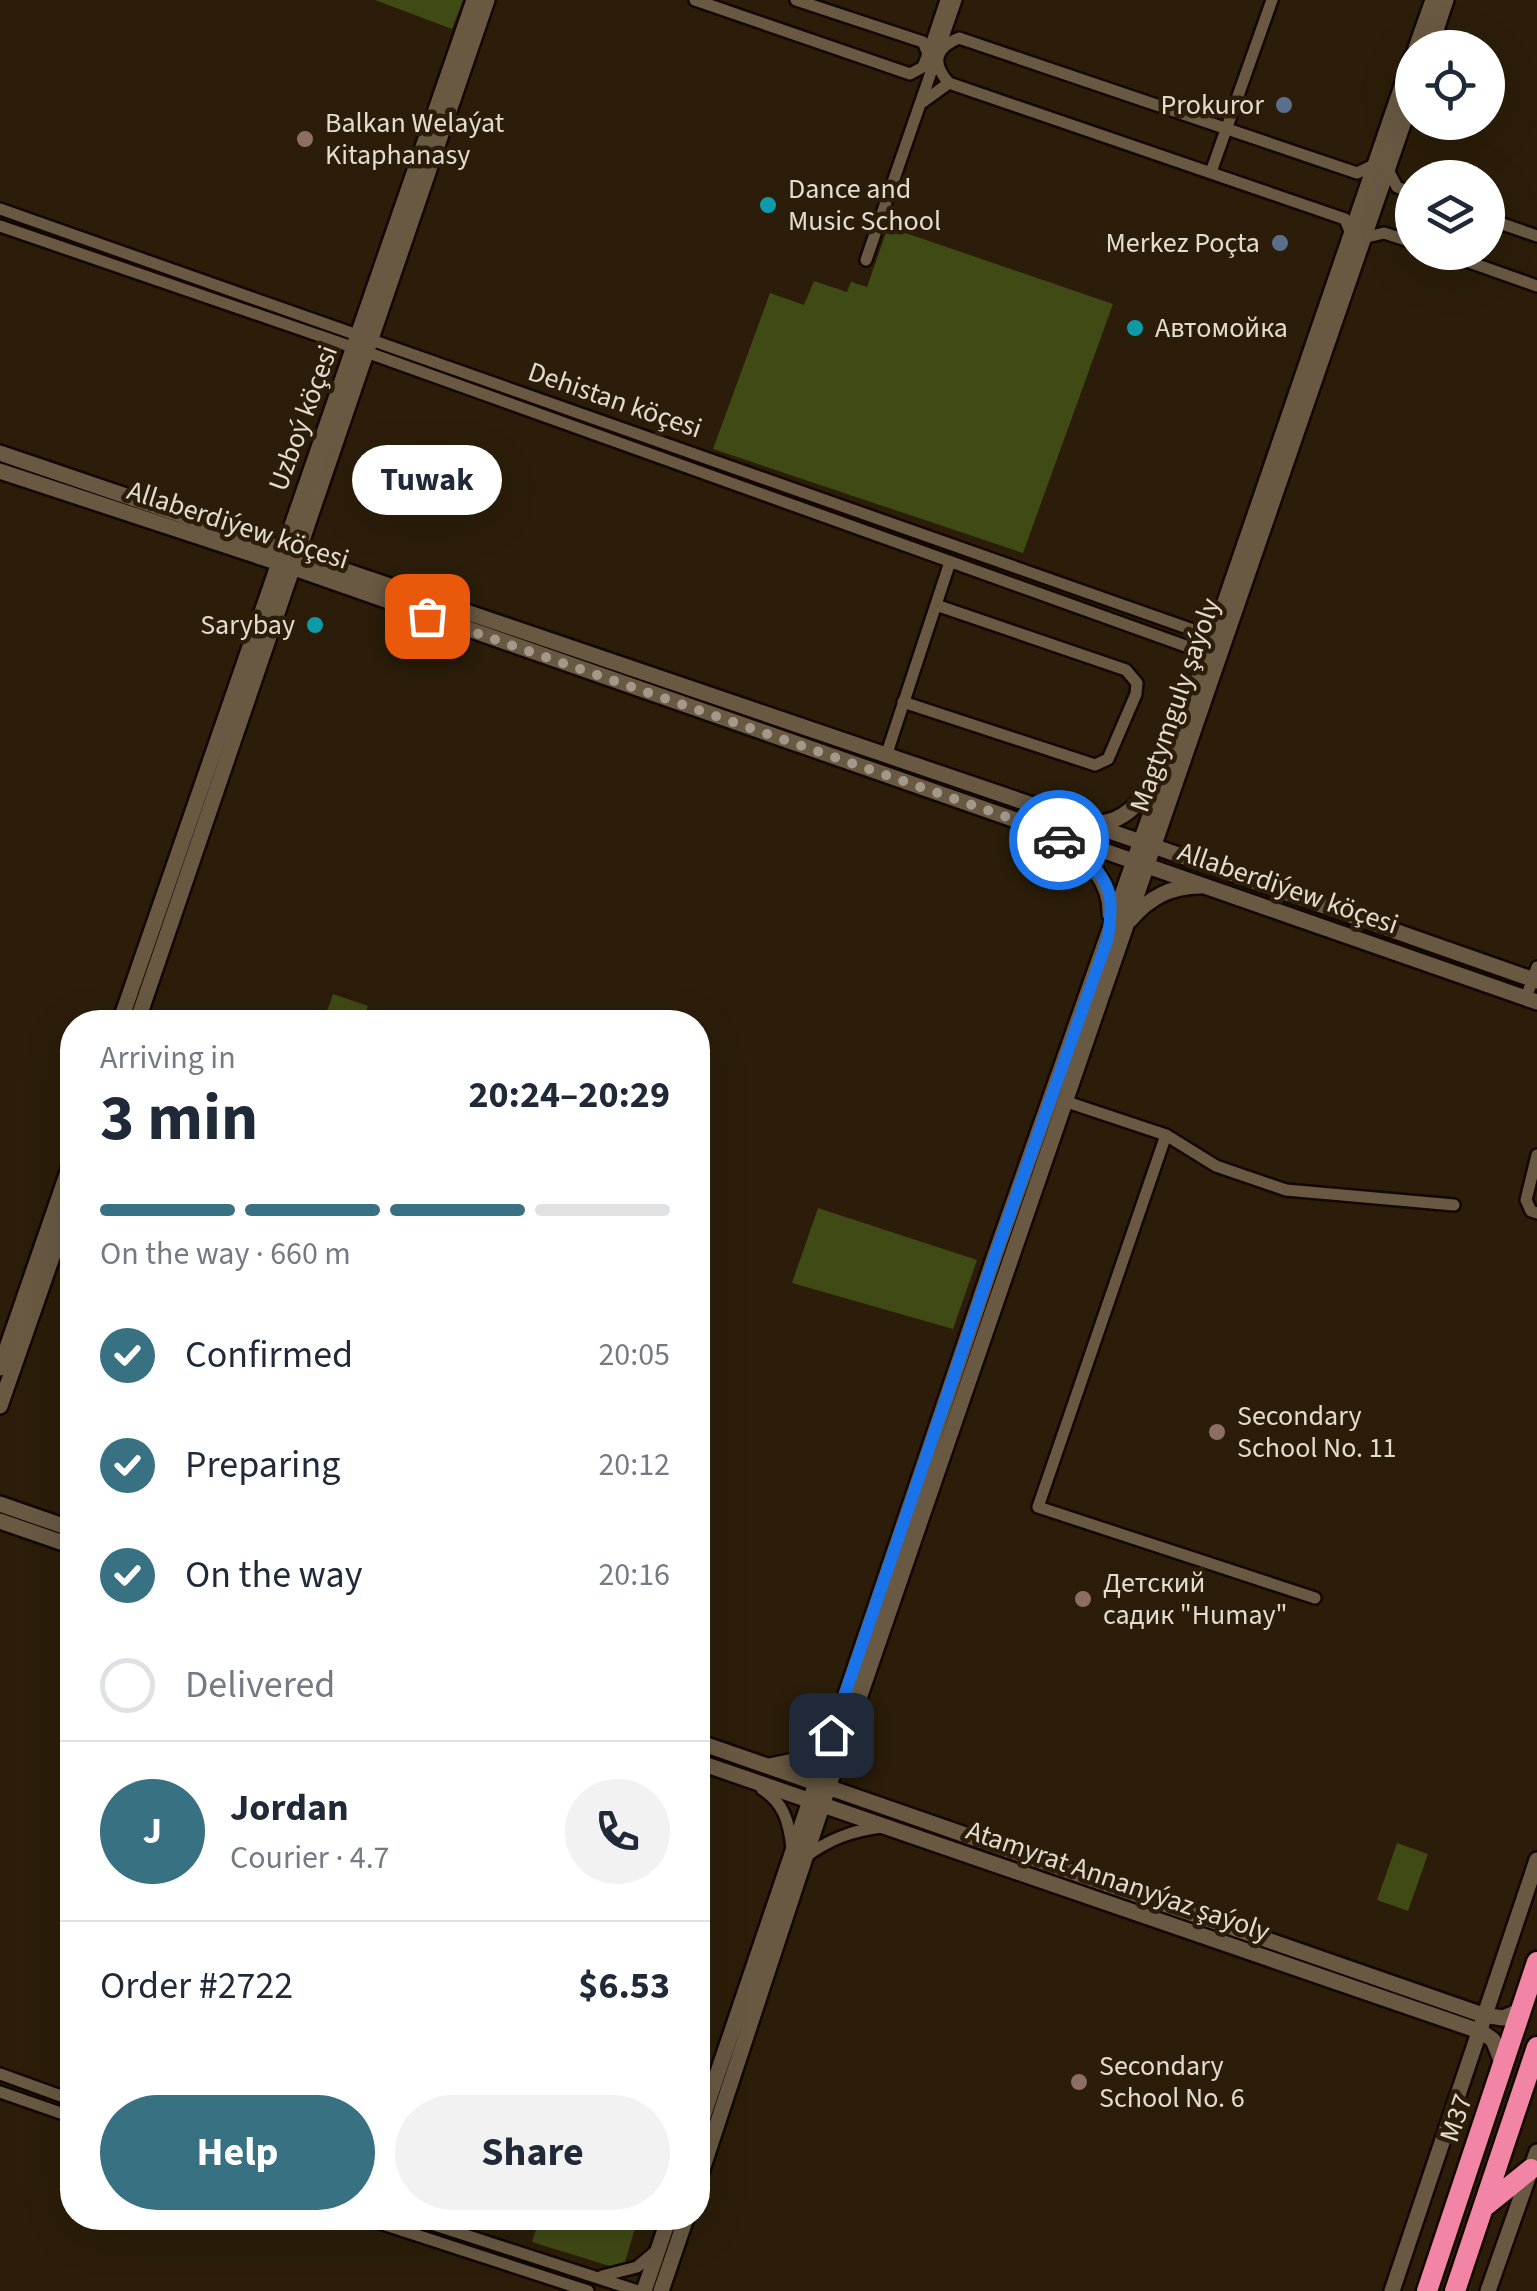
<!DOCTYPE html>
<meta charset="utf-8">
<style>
:root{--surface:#fff;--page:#f2f2f3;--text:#1f2937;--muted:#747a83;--line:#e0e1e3;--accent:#377182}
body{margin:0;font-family:"Source Sans 3",sans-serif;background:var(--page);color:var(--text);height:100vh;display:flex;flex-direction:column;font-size:38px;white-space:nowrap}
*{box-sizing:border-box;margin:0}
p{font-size:32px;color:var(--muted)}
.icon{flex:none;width:55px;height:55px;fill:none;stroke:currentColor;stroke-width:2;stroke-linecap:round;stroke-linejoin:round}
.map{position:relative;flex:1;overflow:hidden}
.details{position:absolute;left:60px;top:1010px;width:650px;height:1220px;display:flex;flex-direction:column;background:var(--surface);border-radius:40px;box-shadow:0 10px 40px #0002}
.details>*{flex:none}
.buttons{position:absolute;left:1395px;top:30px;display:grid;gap:20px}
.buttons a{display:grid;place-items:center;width:110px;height:110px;border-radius:50%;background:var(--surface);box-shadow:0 10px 40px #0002;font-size:50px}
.pin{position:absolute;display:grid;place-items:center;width:85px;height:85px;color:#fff;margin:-42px;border-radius:20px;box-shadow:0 5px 15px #0006}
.courier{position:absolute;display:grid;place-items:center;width:100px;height:100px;margin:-50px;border:8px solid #1a73e8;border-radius:50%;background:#fff;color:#222;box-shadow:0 2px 12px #0007}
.bubble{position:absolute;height:70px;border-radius:35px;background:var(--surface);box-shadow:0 10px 40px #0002;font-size:32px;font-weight:700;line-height:70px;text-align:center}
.headline em{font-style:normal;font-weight:700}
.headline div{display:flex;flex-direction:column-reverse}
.headline{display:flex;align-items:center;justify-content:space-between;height:170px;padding:0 40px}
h1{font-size:65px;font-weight:700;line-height:75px}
.bar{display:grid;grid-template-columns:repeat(4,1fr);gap:15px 10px;align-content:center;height:120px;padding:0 40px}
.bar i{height:12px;border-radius:8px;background:var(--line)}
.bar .selected{background:var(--accent)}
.bar p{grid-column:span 4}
.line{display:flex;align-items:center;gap:25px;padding:0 40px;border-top:2px solid var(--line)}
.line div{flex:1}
.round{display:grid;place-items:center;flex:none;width:105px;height:105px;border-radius:52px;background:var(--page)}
ol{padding:0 40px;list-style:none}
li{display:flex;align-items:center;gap:30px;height:110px}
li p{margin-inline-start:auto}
li .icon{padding:10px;border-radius:50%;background:var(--accent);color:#fff;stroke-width:4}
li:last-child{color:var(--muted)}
li i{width:55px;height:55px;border:5px solid var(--line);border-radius:50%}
.action{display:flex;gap:20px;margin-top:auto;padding:20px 40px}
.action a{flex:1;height:115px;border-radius:60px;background:var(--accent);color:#fff;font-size:40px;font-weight:700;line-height:115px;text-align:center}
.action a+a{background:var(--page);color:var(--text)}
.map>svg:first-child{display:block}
</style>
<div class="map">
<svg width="1537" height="2291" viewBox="0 0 1537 2291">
<rect width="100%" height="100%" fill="#2b1d09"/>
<path fill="#404a15" d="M375 0H463L452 29Z
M888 227 1113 304 1023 553 713 449 770 293 804 305 814 281 847 292 851 282 867 287Z
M333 994 368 1006 362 1022H323Z
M818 1208 977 1260 953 1329 792 1283Z
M1397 1843 1428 1854 1408 1911 1377 1900Z
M540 2218H638L625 2262 613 2267 532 2242Z"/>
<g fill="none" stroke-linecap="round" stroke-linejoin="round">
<g stroke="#130700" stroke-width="16">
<path id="street" d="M695 0 910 74 923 67 928 54 923 42 796 0
M928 54 946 0
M920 104 949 83
M1211 172 1272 0
M1412 193 1397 187 1388 170 1374 165 1357 173 959 38C935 48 931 63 949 83L1345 219 1351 234 1363 238 1384 233 1412 242
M0 209 1213 637
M1488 219 1537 236
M0 226 355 348 1208 654
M1441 252 1537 286
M866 260 956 0
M903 702 1095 765 1108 759 1136 694 1137 683 1126 670 936 605
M886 756 950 562
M1526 998 1537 967
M1064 1101 1166 1135 1216 1166 1286 1190 1454 1205
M1166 1135 1038 1507 1315 1598
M1537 1155 1526 1200 1531 1211 1537 1213
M770 1764 808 1756 829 1739
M762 1789C784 1803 789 1822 792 1848
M805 1857C830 1839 851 1831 881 1827
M0 2074 72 2100
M0 2092 72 2117
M364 2218 588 2291
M413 2218 638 2291
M602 2276 637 2267 656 2251"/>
</g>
<g stroke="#130700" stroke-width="20">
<path id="secondary" d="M1416 48 1433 0
M1430 48 1446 0
M0 453 1153 846 1537 981
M0 471 291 567 1537 1002
M1094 823C1125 824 1141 800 1157 778
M1062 841C1088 857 1111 882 1110 914
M1130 920C1150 897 1171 886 1201 886
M120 1022 474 0
M137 1022 487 0
M0 1368 72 1160
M0 1406 72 1200
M0 1504 72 1529
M0 1521 72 1546
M698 1742 1483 2015 1503 2018 1520 2011
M698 1762 1482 2032 1493 2040 1503 2065
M698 2131 994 1258 1213 637 1412 57
M698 2182 828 1788 1412 98
M644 2291 669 2218
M661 2291 686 2218
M1392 2291 1537 1860
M1488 2291 1537 2152"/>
</g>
<g stroke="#130700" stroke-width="25">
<path id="highway" d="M1484 2207 1531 2169
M1427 2291 1537 1962
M1455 2291 1537 2047"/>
</g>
<use href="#street" stroke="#695943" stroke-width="11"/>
<use href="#secondary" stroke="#695943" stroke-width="15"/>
<use href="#highway" stroke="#f285a6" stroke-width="20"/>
</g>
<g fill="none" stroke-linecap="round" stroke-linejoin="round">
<path stroke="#a4988a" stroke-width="10" stroke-dasharray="0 18" d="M427 616 1027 824 1059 840"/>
<path stroke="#1a73e8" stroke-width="12" d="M831 1735 994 1258 1108 938C1109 926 1112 911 1110 898 1107 875 1079 849 1059 840"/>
</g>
<g fill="#5c6f8a" stroke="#2b1d09" stroke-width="4">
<circle cx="1284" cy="105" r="10"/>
<circle cx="1280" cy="243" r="10"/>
</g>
<g fill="#8d6e63" stroke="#2b1d09" stroke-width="4">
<circle cx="305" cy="139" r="10"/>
<circle cx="1217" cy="1432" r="10"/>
<circle cx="1083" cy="1599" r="10"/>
<circle cx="1079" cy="2082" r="10"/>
</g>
<g fill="#0f9aa8" stroke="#2b1d09" stroke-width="4">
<circle cx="768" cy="205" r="10"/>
<circle cx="1135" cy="328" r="10"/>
<circle cx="315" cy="625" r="10"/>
</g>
<g text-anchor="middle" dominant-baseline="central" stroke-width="9" stroke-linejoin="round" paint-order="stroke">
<g font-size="28" fill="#e5dbcf" stroke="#2b1d09" text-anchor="start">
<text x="1264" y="105" text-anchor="end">Prokuror</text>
<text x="325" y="123">Balkan Welaýat<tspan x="325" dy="32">Kitaphanasy</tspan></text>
<text x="788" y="189">Dance and<tspan x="788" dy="32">Music School</tspan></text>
<text x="1260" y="243" text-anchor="end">Merkez Poçta</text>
<text x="1155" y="328">Автомойка</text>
<text x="295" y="625" text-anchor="end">Sarybay</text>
<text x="1237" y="1416">Secondary<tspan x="1237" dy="32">School No. 11</tspan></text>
<text x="1103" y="1583">Детский<tspan x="1103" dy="32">садик "Humay"</tspan></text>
<text x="1099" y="2066">Secondary<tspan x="1099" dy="32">School No. 6</tspan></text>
</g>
<g font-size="28" fill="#e5dbcf" stroke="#2b1d09">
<text transform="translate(615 400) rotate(19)">Dehistan köçesi</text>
<text transform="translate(303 418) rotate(-70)">Uzboý köçesi</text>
<text transform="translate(238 525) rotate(18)">Allaberdiýew köçesi</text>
<text transform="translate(1175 705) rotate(-71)">Magtymguly şaýoly</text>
<text transform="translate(1288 888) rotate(19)">Allaberdiýew köçesi</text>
<text transform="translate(1118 1881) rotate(19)">Atamyrat Annanyýaz şaýoly</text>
<text transform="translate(1456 2118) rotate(-71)">M37</text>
</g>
</g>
</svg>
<div class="buttons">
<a><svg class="icon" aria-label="locate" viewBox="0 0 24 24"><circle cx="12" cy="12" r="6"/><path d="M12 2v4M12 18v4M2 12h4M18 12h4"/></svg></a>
<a><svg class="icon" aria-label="layers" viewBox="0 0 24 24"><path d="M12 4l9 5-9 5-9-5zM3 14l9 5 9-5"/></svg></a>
</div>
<div class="pin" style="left:427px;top:616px;background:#ea580c"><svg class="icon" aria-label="bag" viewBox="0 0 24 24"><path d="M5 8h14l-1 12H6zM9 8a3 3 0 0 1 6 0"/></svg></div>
<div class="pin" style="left:831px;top:1735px;background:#1f2937"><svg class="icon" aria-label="home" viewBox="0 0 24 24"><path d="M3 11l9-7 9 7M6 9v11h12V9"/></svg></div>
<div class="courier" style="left:1059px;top:840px"><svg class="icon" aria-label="car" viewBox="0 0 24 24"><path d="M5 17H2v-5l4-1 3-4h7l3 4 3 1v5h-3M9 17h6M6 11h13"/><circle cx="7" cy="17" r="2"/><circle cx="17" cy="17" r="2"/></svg></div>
<div class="bubble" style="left:352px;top:445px;width:150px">Tuwak</div>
<section class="details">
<div class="headline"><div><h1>3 min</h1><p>Arriving in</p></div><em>20:24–20:29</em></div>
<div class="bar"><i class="selected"></i><i class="selected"></i><i class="selected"></i><i></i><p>On the way · 660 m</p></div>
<ol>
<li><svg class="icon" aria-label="check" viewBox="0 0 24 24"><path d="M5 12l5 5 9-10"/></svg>Confirmed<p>20:05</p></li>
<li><svg class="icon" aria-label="check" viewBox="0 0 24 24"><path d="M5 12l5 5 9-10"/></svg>Preparing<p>20:12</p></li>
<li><svg class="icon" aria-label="check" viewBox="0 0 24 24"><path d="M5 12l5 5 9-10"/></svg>On the way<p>20:16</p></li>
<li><i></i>Delivered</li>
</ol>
<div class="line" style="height:180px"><b class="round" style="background:var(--accent);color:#fff">J</b><div><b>Jordan</b><p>Courier · 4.7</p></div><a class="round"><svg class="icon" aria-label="phone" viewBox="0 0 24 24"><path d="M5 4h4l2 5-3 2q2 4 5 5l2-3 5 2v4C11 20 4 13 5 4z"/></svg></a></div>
<div class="line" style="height:130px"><div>Order #2722</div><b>$6.53</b></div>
<div class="action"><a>Help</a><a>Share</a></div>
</section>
</div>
